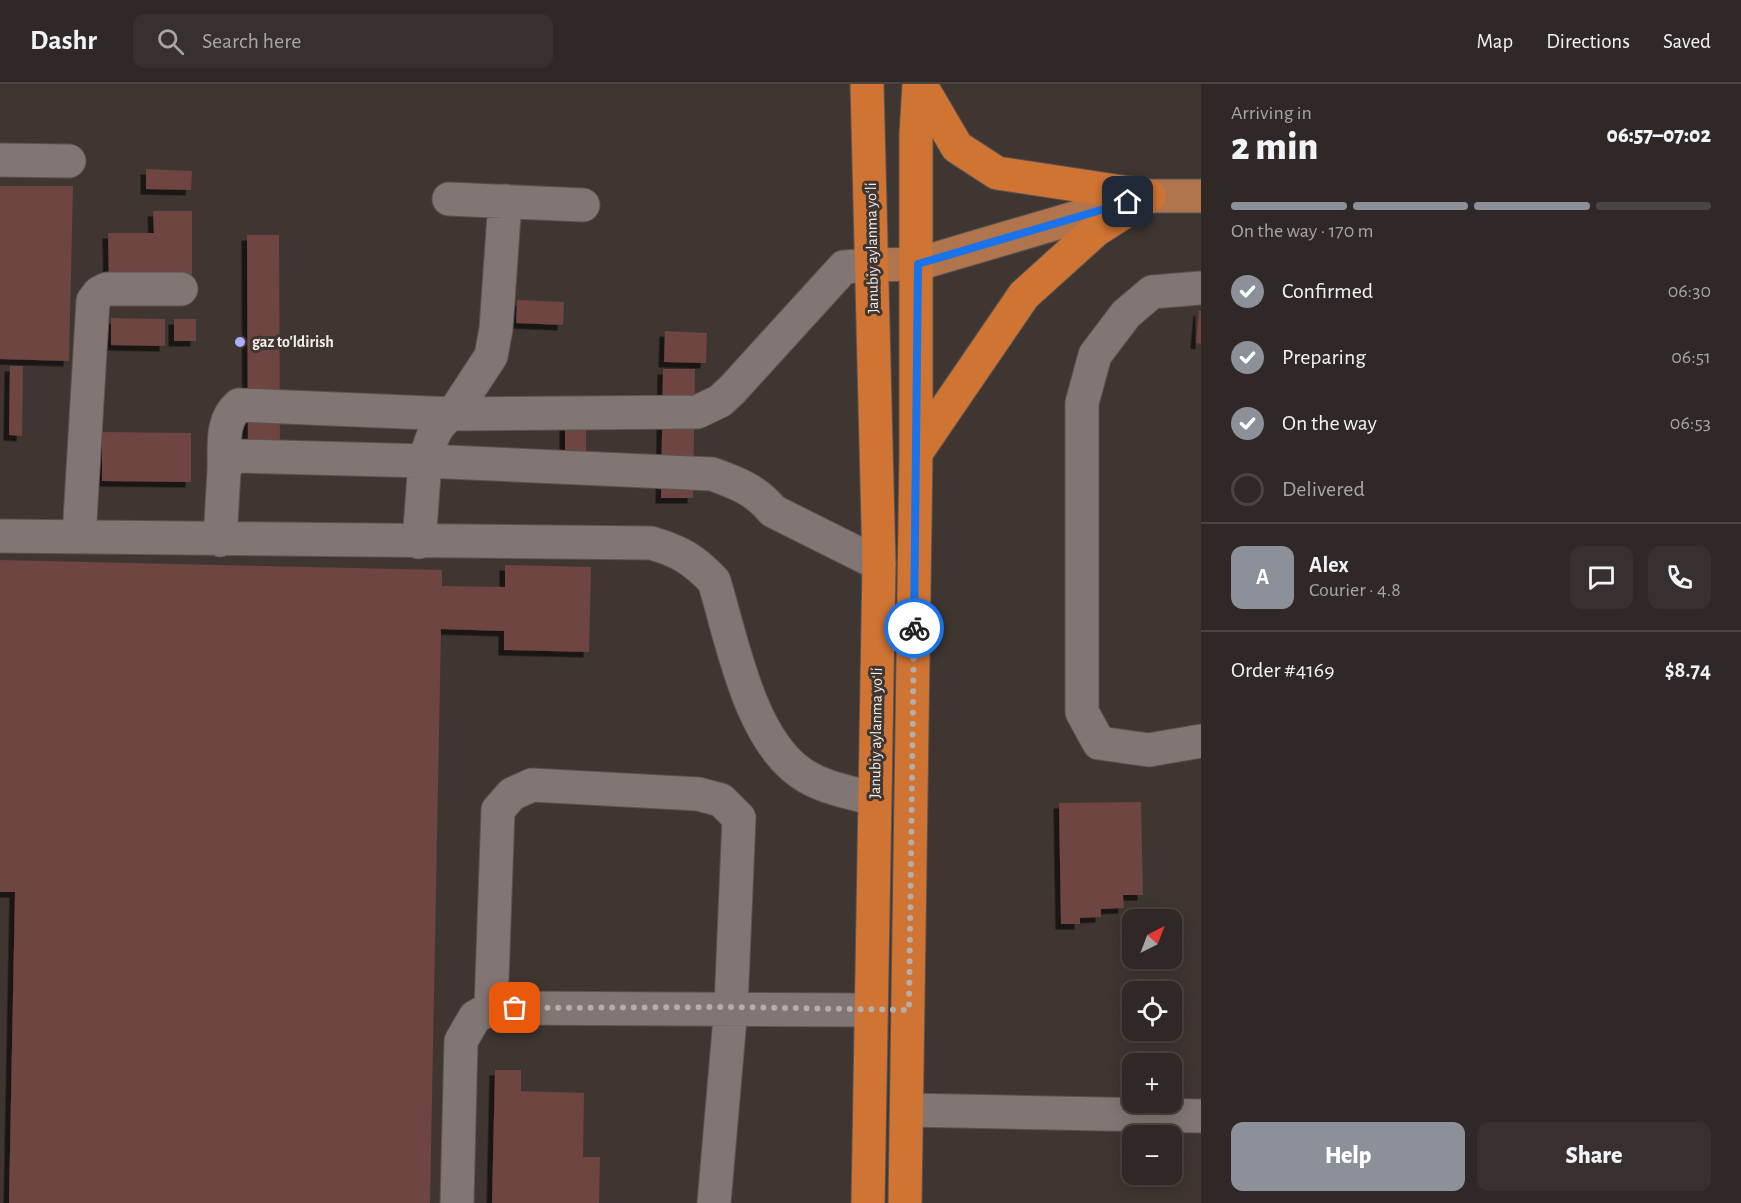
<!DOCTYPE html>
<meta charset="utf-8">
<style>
:root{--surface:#2f2826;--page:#37302e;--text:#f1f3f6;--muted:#a7a6a7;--line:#4a4443;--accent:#8c9099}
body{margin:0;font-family:"Alegreya Sans",sans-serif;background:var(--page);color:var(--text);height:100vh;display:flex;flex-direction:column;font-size:22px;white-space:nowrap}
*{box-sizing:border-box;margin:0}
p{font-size:20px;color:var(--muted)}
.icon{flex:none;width:33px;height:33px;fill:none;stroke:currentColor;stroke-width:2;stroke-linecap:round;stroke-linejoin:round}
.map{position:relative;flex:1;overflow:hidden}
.sheet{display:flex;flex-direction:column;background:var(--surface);width:540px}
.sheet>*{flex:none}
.needle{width:39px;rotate:42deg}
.controls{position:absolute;left:1122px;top:825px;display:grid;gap:12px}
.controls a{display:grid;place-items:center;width:60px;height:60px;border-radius:12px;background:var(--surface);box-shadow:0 3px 15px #0003,0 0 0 2px var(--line);font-size:30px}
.pin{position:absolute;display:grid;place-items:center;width:51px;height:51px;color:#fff;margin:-26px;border-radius:12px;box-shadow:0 3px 9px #0006}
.courier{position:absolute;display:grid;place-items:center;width:60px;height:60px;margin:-30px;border:4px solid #1a73e8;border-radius:50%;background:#fff;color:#222;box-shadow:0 2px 8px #0007}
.overview em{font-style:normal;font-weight:800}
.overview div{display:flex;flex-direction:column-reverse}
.overview{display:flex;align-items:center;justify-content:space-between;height:102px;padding:0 30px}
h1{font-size:39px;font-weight:800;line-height:45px}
.bar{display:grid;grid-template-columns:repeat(4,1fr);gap:9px 6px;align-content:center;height:72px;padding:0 30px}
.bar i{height:8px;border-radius:4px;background:var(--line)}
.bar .current{background:var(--accent)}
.bar p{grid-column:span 4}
.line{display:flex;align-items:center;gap:15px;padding:0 30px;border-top:2px solid var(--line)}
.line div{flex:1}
.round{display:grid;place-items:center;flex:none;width:63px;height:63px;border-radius:12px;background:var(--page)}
ol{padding:0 30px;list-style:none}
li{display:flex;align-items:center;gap:18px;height:66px}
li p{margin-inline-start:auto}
li .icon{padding:6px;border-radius:50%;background:var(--accent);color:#fff;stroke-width:4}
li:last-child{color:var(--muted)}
li i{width:33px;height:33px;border:3px solid var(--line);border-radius:50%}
.cta{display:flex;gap:12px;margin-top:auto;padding:12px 30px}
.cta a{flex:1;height:69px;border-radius:12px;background:var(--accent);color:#fff;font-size:24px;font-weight:800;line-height:69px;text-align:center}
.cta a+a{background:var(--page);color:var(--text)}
header{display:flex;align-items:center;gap:36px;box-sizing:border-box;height:84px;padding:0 30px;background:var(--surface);border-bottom:2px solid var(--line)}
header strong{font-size:28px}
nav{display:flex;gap:33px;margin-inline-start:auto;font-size:21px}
.search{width:420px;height:54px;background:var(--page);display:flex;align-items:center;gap:15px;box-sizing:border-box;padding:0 21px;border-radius:12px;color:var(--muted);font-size:22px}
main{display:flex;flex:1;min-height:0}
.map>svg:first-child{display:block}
</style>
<header>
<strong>Dashr</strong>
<div class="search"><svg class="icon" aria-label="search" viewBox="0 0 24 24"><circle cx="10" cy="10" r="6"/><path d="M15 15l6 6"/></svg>Search here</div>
<nav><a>Map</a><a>Directions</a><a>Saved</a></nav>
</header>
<main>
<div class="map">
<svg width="1201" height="1119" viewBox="0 0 1201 1119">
<defs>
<filter id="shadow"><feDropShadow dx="-5.5" dy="5.5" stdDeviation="0" flood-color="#0009"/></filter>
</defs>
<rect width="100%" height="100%" fill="#3f3632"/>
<path fill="#6e4440" filter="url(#shadow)" d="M146 85 192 87 191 106 146 105Z
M0 102H73L69 277 0 275Z
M153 127H192V198H109L108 149H154Z
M247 151H279L280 362H248Z
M517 216 564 218 563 241 516 239Z
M1199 226 1201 227V260L1196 259Z
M111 234 165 235V262L111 261Z
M174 235H196V257H174Z
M665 247 707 249 706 279 664 278Z
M10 282H23L22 352 9 351Z
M663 285H695L693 414H661Z
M565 327H586V374H565Z
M102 348 191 349V398L102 397Z
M0 476 442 486V502L505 503V481L591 483 589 568 504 566V547L441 545 430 1119H9L15 808H0Z
M1141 718 1143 811H1123L1124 824 1101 825V833L1080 834V840H1061L1059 719Z
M495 986H521V1007L584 1009 583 1073H600L599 1119H492Z"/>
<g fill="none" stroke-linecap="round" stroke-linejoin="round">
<g stroke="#5b5350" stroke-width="35">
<path id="minor" d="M0 76 69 77
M449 115 583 121
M873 181 844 183 732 306 720 317 697 328 453 330C435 338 430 359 425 377L712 390C737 399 756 406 773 427L879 480
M1201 204 1152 208 1126 230 1095 271 1082 319V628L1099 659 1149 666 1201 657
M224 387C225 363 220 337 239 321L453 330 491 272 496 245 505 117
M0 452 651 459C679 467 693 475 714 497 732 556 749 653 801 689 822 704 850 708 874 715
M79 453 93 217 99 209 107 205H181
M220 456 224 387 229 376 240 372 425 377 419 458
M491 924 498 726 512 710 532 701 698 710 721 716 739 734 731 923 714 1119
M907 1026 1201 1032
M457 1119 461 957 475 933 491 924 871 926"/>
</g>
<g stroke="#5b5350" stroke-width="35">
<path id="major" d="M873 181 918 180 1149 112H1201"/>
</g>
<g stroke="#5b5350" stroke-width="35">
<path id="highway" d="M867 0 879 480 868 1119
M920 0 957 63 997 89 1149 112
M916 369 1024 211 1096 146 1149 112
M905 1119 916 369V51L919 0"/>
</g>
<use href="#minor" stroke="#817673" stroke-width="33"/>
<use href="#major" stroke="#b0754d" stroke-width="33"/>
<use href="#highway" stroke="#d07434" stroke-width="33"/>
</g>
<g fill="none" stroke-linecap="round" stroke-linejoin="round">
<path stroke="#b4adaa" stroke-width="6" stroke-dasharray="0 10.8" d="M515 924 731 923 909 926 914 544"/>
<path stroke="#1a73e8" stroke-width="8" d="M914 544 918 180 1128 118"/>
</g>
<circle fill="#aab0fb" stroke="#3f3632" stroke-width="2" cx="240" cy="258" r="6"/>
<g text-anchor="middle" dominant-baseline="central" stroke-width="6" stroke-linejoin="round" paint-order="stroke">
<g font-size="16" fill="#f3edeb" stroke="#3f3632">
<text transform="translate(872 164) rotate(-91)">Janubiy aylanma yoʻli</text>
<text transform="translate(876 649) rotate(-89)">Janubiy aylanma yoʻli</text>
</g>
<g font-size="16" font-weight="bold" fill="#f3edeb" stroke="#3f3632" text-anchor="start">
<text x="252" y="258">gaz to'ldirish</text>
</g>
</g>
</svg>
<div class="controls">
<a><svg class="needle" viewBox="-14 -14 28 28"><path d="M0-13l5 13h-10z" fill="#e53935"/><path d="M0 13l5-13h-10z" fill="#a7a6a7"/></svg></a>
<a><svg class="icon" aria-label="locate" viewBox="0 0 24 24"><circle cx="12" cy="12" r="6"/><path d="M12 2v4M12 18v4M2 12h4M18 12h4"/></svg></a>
<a>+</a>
<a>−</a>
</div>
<div class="pin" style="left:515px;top:924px;background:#ea580c"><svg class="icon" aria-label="bag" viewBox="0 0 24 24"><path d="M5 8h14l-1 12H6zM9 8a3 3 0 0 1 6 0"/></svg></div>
<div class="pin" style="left:1128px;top:118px;background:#1f2937"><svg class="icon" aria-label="home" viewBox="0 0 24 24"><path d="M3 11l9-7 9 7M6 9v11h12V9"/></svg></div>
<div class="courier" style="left:914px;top:544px"><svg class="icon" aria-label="bike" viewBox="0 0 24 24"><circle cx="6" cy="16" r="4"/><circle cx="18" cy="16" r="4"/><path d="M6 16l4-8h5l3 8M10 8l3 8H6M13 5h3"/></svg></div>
</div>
<section class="sheet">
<div class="overview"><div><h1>2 min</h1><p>Arriving in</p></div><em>06:57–07:02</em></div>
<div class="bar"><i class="current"></i><i class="current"></i><i class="current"></i><i></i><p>On the way · 170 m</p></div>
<ol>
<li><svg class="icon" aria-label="check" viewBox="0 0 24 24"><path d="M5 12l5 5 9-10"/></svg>Confirmed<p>06:30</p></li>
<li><svg class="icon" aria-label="check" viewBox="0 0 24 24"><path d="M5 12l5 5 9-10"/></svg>Preparing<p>06:51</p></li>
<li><svg class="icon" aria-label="check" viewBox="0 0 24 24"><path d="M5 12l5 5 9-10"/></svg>On the way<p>06:53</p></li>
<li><i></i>Delivered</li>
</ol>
<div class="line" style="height:108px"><b class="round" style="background:var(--accent);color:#fff">A</b><div><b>Alex</b><p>Courier · 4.8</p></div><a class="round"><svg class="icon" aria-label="chat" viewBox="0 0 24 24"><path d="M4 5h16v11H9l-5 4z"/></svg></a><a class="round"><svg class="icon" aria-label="phone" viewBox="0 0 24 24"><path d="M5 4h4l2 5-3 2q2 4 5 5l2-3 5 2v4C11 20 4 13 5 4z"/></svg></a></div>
<div class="line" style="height:78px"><div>Order #4169</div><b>$8.74</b></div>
<div class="cta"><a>Help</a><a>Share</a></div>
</section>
</main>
